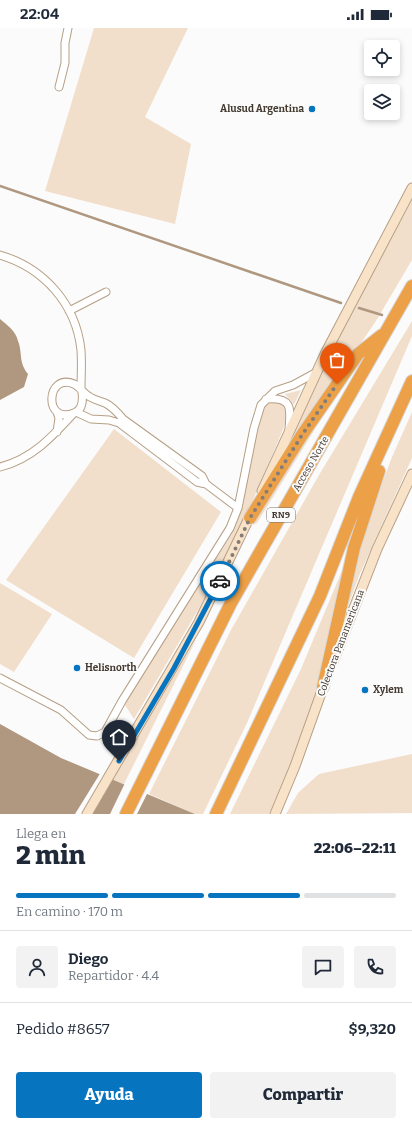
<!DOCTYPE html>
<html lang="es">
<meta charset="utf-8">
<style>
:root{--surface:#fff;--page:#f2f2f3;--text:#1f2937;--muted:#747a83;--line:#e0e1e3;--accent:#0674bf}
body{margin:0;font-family:Bitter,serif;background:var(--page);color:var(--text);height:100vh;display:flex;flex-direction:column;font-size:15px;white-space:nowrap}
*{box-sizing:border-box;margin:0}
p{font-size:13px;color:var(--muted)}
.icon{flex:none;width:22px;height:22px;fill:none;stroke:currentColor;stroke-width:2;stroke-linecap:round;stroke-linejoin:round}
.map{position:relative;height:786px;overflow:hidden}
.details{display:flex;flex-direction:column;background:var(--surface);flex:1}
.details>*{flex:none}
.tools{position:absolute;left:364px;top:12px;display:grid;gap:8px}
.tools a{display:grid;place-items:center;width:36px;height:36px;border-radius:4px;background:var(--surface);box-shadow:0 2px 6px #0003;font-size:20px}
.pin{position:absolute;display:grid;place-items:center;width:34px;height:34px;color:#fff;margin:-41px -17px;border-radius:50% 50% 50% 0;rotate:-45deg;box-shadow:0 0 4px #0007}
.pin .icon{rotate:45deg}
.courier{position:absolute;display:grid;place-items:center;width:40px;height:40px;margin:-20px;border:3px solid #0674bf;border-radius:50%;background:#fff;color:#222;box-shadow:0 1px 5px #0007}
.head em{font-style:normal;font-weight:800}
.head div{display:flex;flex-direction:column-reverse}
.head{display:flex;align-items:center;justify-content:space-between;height:68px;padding:0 16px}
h1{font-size:26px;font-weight:800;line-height:30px}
.bar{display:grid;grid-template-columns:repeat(4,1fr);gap:6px 4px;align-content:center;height:48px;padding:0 16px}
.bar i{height:5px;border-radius:3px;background:var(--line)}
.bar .active{background:var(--accent)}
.bar p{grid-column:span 4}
.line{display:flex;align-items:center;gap:10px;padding:0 16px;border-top:1px solid var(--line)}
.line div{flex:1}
.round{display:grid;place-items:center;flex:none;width:42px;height:42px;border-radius:4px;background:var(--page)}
.cta{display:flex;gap:8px;margin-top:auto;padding:8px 16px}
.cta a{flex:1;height:46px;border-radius:4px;background:var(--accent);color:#fff;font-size:16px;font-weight:800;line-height:46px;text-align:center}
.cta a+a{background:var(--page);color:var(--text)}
.status{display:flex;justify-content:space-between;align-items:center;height:28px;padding:0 20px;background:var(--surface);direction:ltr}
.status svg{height:11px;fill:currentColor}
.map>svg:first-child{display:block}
</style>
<div class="status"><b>22:04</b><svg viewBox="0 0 49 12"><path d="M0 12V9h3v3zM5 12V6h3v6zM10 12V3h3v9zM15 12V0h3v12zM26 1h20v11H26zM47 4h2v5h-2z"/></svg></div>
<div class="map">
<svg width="412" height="786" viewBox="0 0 412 786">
<rect width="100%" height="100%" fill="#fbfbfb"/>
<path fill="#f2dfcb" d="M94 0H188L145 89 191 116 175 196 45 163Z
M412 170V232L376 293 279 435 345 296Z
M412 293V308L247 695 203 786H195L149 766 231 602 319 447Z
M301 362 294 377 285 366Z
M275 373 283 376 287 385 284 399 239 505 198 582 134 691 125 677 134 660 232 506C246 463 250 418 265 375Z
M412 384V430L359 548 336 611 355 528 392 429Z
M114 401 221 484 134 630 6 552Z
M315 401 257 495 253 497 309 403Z
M351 521 317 664 281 761 269 786H230L301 641Z
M0 555 52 586 14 644 0 636Z
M197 610 124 756 109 750Z
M412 726V785L286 786 298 765 319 746Z"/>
<path fill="#af987f" d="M0 291C7 297 16 303 18 313 23 326 18 333 28 346L24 359 0 372Z
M0 696 61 730 195 786H0Z"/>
<path fill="#fbfbfb" d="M101 744 110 748 86 786H75Z
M125 755 148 764 137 786H110Z"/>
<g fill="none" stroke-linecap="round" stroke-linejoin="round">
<path stroke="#af987f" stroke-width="2.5" d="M0 158 341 275
M359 280 382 287"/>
<g stroke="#b69f86" stroke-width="9">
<path id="street" d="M59 59 65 35V15L68 0
M0 227C44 240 76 276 81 322 82 335 81 349 81 362
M69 283 106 264
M266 371C292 369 291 379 289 401
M76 384 91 391 109 392 119 395 197 454 206 456 202 448 123 391C118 385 112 378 105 375 100 373 95 372 90 369 84 366 80 359 74 356 46 344 43 397 74 385 83 382 83 372 82 364
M57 404 59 390 57 384
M0 439C32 431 52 409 74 385
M206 456 238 480
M0 650 61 682 89 707 97 708 105 704 122 673 230 500 238 480 254 400 261 377 275 363 293 357 317 344"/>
</g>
<g stroke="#b69f86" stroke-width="11">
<path id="secondary" d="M262 463 326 324 412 160
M333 634 377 521 412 446
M87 786 199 594 252 484
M275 786 295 738 325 654"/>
</g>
<g stroke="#d9d7d5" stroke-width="14">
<path id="highway" d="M250 490 302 407 358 326 382 307
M323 659 354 520 379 443
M126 786 231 575 412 258
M216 786 320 568 359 469 412 353"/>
</g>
<use href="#street" stroke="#fff" stroke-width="7"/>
<use href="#secondary" stroke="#f9e3c8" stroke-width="9"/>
<use href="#highway" stroke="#eca149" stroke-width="12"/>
</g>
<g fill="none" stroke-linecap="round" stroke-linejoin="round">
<path stroke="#837d76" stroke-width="4" stroke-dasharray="0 7.2" d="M220 553 250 490 302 407 337 356"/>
<path stroke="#0674bf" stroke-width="5" d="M119 733 174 640 220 553"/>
</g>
<g fill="#0674bf" stroke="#fbfbfb" stroke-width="1.5">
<circle cx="312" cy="81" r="4"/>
<circle cx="77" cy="640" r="4"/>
<circle cx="365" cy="662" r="4"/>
</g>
<g text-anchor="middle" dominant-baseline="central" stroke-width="4" stroke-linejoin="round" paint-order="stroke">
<rect fill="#fbfbfb" stroke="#7a736c" stroke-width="1" x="267" y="480" width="28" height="14" rx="3"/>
<g font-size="9" font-weight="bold" fill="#43392f">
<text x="281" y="487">RN9</text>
</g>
<g font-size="10" font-weight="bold" fill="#43392f" stroke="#fbfbfb" text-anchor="start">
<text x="304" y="81" text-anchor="end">Alusud Argentina</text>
<text x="85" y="640">Helisnorth</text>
<text x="373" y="662">Xylem</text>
</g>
<g font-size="10" fill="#43392f" stroke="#fbfbfb">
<text transform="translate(311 436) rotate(-60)">Acceso Norte</text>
<text transform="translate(341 615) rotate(-69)">Colectora Panamericana</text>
</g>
</g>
</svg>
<div class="tools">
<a><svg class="icon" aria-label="locate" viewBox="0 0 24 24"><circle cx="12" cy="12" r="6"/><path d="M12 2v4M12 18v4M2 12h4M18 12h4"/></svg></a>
<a><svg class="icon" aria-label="layers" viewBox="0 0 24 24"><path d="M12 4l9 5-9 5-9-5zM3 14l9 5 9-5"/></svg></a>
</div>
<div class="pin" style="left:337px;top:356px;background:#ea580c"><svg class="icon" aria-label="bag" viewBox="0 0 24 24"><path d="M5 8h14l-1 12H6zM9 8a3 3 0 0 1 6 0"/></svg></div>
<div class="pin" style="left:119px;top:733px;background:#1f2937"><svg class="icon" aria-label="home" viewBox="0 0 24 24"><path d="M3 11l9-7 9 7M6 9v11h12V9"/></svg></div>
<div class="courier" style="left:220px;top:553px"><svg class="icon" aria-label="car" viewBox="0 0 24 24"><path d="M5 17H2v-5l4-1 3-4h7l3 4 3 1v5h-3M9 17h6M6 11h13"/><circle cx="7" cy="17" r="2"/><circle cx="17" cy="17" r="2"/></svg></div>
</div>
<section class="details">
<div class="head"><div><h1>2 min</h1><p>Llega en</p></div><em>22:06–22:11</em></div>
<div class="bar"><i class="active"></i><i class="active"></i><i class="active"></i><i></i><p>En camino · 170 m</p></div>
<div class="line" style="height:72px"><a class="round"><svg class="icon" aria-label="person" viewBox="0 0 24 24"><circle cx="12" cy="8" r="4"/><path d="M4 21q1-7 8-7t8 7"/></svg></a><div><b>Diego</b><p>Repartidor · 4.4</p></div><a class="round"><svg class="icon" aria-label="chat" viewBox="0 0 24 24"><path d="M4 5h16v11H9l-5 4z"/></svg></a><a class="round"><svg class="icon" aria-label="phone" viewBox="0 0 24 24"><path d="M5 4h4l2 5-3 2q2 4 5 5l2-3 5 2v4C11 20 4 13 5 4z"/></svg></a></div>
<div class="line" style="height:52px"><div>Pedido #8657</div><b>$9,320</b></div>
<div class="cta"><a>Ayuda</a><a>Compartir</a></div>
</section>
